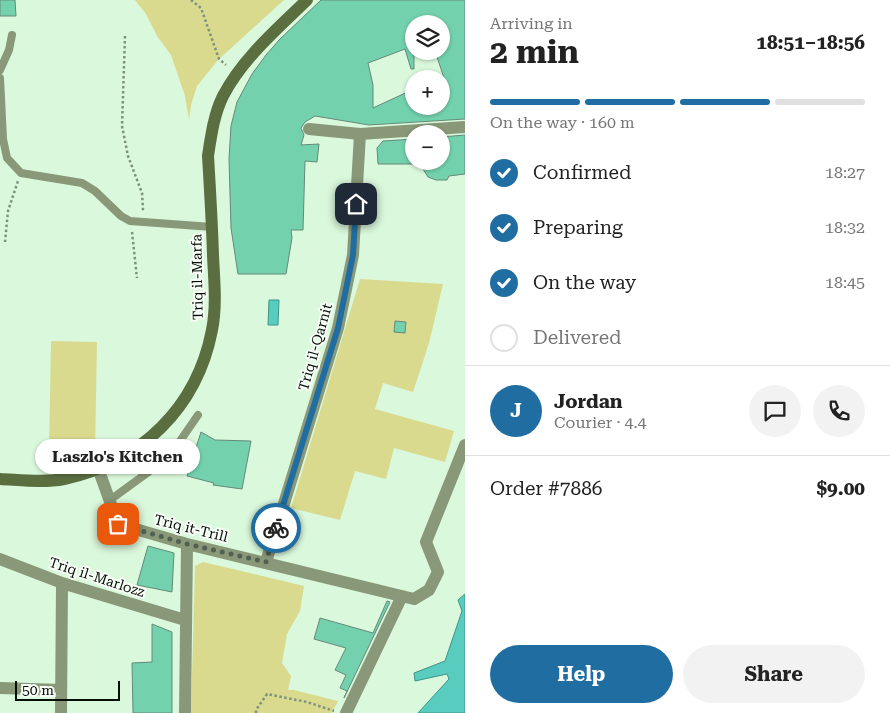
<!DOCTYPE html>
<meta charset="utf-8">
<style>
:root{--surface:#fff;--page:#f2f2f2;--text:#222;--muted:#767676;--line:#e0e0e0;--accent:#206ea1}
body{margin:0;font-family:"Roboto Serif",serif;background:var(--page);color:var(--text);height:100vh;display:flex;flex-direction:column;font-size:19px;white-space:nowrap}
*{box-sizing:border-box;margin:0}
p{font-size:16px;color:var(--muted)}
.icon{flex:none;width:28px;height:28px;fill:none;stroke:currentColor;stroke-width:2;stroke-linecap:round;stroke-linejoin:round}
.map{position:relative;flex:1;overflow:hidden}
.drawer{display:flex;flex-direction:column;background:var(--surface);width:425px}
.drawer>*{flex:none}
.buttons{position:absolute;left:405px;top:15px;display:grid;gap:10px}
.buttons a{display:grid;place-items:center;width:45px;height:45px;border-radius:50%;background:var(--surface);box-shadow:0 1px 4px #0004;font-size:25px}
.scale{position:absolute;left:15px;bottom:12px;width:105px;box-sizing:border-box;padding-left:5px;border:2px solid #050f06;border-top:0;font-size:14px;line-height:18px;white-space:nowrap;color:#050f06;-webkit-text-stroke:4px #f8fdf8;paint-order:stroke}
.pin{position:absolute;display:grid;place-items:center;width:42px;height:42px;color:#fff;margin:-21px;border-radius:10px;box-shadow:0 2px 8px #0006}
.courier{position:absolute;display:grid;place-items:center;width:50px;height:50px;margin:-25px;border:4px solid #206ea1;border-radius:50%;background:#fff;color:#222;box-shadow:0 1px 6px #0007}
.bubble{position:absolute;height:35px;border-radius:18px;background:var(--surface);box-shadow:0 1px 4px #0004;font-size:16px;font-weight:700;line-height:35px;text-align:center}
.headline em{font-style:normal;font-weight:700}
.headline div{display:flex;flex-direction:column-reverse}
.headline{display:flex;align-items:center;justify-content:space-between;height:85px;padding:0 25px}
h1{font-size:32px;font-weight:700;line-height:38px}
.bar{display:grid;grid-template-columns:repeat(4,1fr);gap:8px 5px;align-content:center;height:60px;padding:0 25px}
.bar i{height:6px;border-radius:4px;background:var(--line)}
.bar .on{background:var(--accent)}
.bar p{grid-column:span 4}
.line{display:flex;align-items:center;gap:12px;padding:0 25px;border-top:1px solid var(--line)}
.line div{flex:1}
.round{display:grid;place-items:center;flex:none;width:52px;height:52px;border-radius:26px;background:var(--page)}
ol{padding:0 25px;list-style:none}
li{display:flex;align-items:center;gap:15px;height:55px}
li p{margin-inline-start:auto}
li .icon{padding:5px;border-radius:50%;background:var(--accent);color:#fff;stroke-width:4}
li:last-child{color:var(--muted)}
li i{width:28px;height:28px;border:2px solid var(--line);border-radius:50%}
.primary-button{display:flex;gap:10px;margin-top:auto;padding:10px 25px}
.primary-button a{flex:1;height:58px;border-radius:30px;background:var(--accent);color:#fff;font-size:20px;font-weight:700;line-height:58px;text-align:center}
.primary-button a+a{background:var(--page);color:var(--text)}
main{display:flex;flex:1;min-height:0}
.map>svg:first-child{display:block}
</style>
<main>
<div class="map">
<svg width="465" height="713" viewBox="0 0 465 713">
<rect width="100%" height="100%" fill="#daf8dc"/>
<path fill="#d9da8e" d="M135 0H284L219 59 197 86 191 105 189 120 185 96 171 55 157 36 146 14Z
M360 279 443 284 429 343 413 392 383 383 375 409 454 431 445 462 394 448 386 479 355 471 340 520 291 508Z
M51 341 97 342 95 452H49Z
M203 562 304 586 300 611 287 634 282 663 291 676 288 690H294L338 701 332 713H191L195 566Z"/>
<path fill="#58ccbf" stroke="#3f9388" d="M269 300H279L278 325H268Z
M465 594V713H418L449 679 447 674 415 681 414 673 445 661 462 611 458 600Z"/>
<path fill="#73d2ad" stroke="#648979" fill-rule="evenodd" d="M0 0H15L16 16H0Z
M321 0H465V119L369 125 315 116 305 122 301 128 304 135 301 145 319 144 317 162 305 161 303 230H291L292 238 286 274H238L231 228 229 159 231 126 237 102 252 74 266 55 280 39ZM414 24H441V51H435L444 78H441V106H414V89L373 108V85L368 63 405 49 411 69H414Z
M465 135V174L449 176 447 180H436L428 177 418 161H441V137Z
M414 139V164H378L377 148 383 141Z
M395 321 406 322 405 333 394 332Z
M201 432 215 440 251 441 242 489 213 485 214 483 187 476Z
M50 452H64V464H50Z
M148 546 174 553 172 592 137 585Z
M387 601 390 602 344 698 347 691 340 688 346 675 335 670 346 648 314 639 320 618 373 633Z
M152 624 172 632V713H133L132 663 152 662Z"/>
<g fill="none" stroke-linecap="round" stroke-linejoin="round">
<path stroke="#7d927e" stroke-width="2.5" stroke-dasharray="2.5 2.5" stroke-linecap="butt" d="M191 0 201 8 219 59 226 65
M125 36 122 126 128 156 142 193 143 209 141 211
M132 232 137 278
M5 242 8 211 18 181
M256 713V710L267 694 307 702 334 711"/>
<path stroke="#899879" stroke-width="8" d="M0 70 9 50 12 35
M0 78 3 139 7 158 21 173 82 183 95 191 121 216 130 221 212 227
M110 500 169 457 198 415"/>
<path stroke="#899879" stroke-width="12" d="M309 129 360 134 465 127
M98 468 118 524 187 544 414 599 429 590 438 572 426 542 465 445
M0 559 62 583 185 620
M266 562 338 328 353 255 360 134
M0 688 61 690
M61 713 62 583
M185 713 187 544
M346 713 402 596"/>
<path stroke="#5a6e40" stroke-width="12" d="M0 479C21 480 44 483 64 479 141 462 197 408 212 330 217 305 214 279 213 255 212 222 210 189 208 156 211 136 214 114 223 96 242 59 277 29 307 0"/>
</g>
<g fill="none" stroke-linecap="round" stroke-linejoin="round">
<path stroke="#506151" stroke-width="5" stroke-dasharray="0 9" d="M118 524 187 544 266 562 276 528"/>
<path stroke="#206ea1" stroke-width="6" d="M276 528 338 328 353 255 356 204"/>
</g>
<g text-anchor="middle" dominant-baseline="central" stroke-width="4" stroke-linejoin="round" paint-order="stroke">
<g font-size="14" fill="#050f06" stroke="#f8fdf8">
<text transform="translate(197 277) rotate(-91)">Triq il-Marfa</text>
<text transform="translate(315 347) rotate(-74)">Triq il-Qarnit</text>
<text transform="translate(191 528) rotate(14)">Triq it-Trill</text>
<text transform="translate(97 577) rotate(18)">Triq il-Marlozz</text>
</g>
</g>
</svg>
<div class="buttons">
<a><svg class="icon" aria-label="layers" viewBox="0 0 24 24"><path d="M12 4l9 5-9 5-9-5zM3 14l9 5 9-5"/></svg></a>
<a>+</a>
<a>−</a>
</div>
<div class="scale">50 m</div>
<div class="pin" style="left:118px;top:524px;background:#ea580c"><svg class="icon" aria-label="bag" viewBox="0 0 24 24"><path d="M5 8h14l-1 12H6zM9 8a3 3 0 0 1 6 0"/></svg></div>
<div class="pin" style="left:356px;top:204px;background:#1f2937"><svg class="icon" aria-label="home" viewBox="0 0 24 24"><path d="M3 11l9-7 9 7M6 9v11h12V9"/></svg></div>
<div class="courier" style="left:276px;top:528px"><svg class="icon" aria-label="bike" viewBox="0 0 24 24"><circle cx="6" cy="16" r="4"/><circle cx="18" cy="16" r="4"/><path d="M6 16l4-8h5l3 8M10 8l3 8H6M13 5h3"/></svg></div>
<div class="bubble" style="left:35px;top:439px;width:165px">Laszlo's Kitchen</div>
</div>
<section class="drawer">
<div class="headline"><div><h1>2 min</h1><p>Arriving in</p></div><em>18:51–18:56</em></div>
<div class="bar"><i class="on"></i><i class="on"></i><i class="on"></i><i></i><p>On the way · 160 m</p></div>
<ol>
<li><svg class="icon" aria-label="check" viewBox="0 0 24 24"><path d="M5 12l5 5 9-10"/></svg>Confirmed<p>18:27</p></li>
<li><svg class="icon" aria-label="check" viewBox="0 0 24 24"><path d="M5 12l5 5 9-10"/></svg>Preparing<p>18:32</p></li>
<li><svg class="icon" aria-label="check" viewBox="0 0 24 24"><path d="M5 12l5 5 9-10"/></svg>On the way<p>18:45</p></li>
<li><i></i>Delivered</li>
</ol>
<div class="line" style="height:90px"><b class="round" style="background:var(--accent);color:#fff">J</b><div><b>Jordan</b><p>Courier · 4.4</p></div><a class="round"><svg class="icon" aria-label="chat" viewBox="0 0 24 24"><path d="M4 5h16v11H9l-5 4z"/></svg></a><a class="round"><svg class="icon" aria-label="phone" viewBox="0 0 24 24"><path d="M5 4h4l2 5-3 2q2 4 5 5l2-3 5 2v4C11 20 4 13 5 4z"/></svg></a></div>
<div class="line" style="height:65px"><div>Order #7886</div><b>$9.00</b></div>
<div class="primary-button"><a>Help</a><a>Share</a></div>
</section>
</main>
